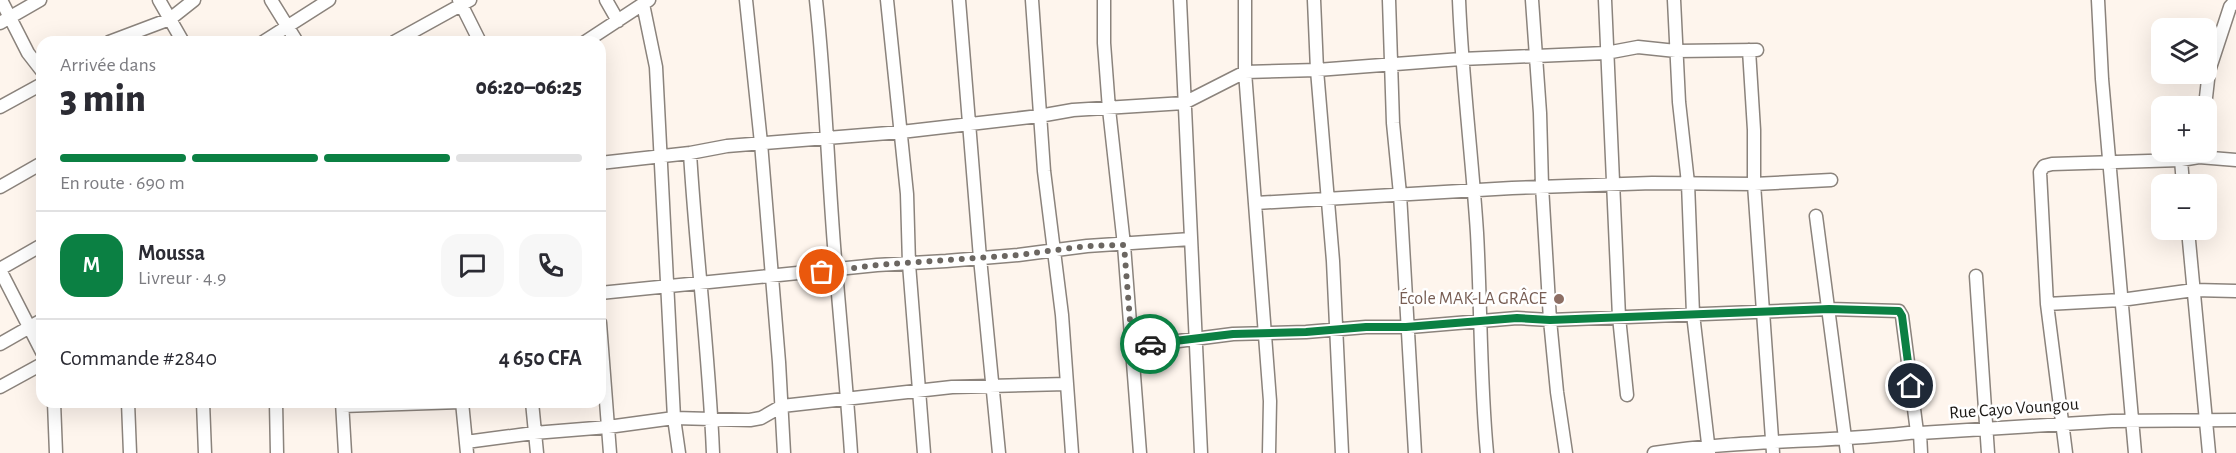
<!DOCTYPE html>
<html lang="fr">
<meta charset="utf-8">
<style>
:root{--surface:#fff;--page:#f7f7f7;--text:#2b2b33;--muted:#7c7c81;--line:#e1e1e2;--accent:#0b8043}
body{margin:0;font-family:"Alegreya Sans",sans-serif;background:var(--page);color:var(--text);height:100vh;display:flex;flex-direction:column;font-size:22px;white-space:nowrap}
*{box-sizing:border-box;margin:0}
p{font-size:20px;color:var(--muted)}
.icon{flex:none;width:33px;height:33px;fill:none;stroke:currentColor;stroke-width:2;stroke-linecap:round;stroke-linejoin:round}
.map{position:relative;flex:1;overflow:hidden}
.side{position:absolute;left:36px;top:36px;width:570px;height:372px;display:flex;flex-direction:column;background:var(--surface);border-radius:18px;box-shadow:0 6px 24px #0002}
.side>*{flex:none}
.fabs{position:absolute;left:2151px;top:18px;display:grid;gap:12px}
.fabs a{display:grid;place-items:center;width:66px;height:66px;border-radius:12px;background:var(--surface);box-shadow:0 6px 24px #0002;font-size:30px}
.pin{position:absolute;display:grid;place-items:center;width:51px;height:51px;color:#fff;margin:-26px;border:3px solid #fff;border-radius:50%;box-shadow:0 2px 6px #0007}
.courier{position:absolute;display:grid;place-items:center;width:60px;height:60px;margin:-30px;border:4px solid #0b8043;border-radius:50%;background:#fff;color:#222;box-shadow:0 2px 8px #0007}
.headline em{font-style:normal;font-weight:800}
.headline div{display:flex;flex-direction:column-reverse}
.headline{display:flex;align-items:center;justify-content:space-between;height:102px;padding:0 24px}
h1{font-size:39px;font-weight:800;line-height:45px}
.bar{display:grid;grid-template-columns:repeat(4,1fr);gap:9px 6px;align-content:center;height:72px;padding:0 24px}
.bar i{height:8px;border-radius:4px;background:var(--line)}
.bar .active{background:var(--accent)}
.bar p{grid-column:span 4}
.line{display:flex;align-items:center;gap:15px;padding:0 24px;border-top:2px solid var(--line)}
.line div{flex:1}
.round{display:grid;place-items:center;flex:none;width:63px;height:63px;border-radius:18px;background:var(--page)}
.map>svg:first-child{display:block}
</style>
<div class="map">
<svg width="2236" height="453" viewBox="0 0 2236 453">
<rect width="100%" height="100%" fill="#fef5ed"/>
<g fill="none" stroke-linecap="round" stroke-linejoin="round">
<g stroke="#8b837c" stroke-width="15">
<path id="minor" d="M1 0 28 53 42 71
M159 0 183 42
M271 0 297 42
M459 0 480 42
M606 0 618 21
M746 0 761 143 779 362 784 453
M816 0C826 90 828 180 836 270 841 331 847 392 851 453
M887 0 907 194 909 264 924 453
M959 0 980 258 999 453
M1032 0 1044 171 1062 315 1072 453
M1104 0V43L1109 109 1124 245 1140 453
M1180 0 1201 453
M1245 0V72L1270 401 1269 453
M1314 0 1317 70 1333 261 1342 453
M1389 0 1393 123 1400 194 1415 453
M1459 0C1462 78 1472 155 1477 233 1481 306 1480 380 1487 453
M1532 0 1540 113 1542 186 1550 320 1557 392 1566 453
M1605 0 1619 317 1627 395
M1674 0 1679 102 1688 183 1693 314 1709 452
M2098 0 2102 79 2135 453
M643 4 656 67 674 418 679 453
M0 23 40 0
M109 42 170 19 194 0
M263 42 329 0
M394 42 470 0
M585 42 649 0
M1749 50 1754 130V184L1773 453
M2205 106 2209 71 2230 7 2236 0
M0 107 42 84
M690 153C696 253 709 353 713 453
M2181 160 2183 184
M600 163 690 153 727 146 901 132 1039 116 1073 110 1184 103 1245 72 1317 70 1461 59 1606 53 1638 47 1676 51 1757 50
M0 187 42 163
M1256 203 1512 188 1652 183 1754 184 1831 180
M1816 216 1847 453
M2188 230 2209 453
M0 269 42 245
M0 270 42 352
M1976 276 1988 453
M600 293 877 265 946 261 1018 255 1087 246 1191 239
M2047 304 2121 300 2194 290 2236 291
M600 323 610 453
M0 344 42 320
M1132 347 1233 334 1306 332 1366 327H1410L1517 318 1550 320 1829 309 1899 311 1902 316 1917 432
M0 387 42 364
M54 402 56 453
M128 402 130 453
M203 402 205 453
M276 402 277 453
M342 402 345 453
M462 402 467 453
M532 402 537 453
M342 406 461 402
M1920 433 1921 453
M466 442 534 433 608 427 674 418 750 420 761 418 782 406 952 387 1067 384
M1654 453C1742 439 1830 443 1917 432L1920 433 2112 421 2236 420
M2066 453 2047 304 2040 172 2044 166 2052 164 2181 160 2199 157 2236 160"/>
</g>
<use href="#minor" stroke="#fff" stroke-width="12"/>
</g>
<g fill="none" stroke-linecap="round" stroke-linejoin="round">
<path stroke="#6b6661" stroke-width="6" stroke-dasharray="0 10.8" d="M822 272 877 265 1018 255 1087 246 1124 245 1132 346 1150 344"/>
<path stroke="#0b8043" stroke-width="8" d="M1150 344 1233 334 1306 332 1366 327H1406L1517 318 1550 320 1829 309 1899 311 1902 316 1911 386"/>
</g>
<circle fill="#8d6e63" stroke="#fff" stroke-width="2" cx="1559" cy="299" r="6"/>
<g text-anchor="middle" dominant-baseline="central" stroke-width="5" stroke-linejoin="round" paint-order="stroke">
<g font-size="18" fill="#785e54" stroke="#fff" text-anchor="end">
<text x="1547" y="299">École MAK-LA GRÂCE</text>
</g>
<g font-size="18" fill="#1c1916" stroke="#fff">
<text transform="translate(2014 409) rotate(-4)">Rue Cayo Voungou</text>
</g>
</g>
</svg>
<div class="fabs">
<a><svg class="icon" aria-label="layers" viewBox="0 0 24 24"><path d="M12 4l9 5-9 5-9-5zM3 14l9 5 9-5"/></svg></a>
<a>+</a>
<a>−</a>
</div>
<div class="pin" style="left:822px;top:272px;background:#ea580c"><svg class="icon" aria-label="bag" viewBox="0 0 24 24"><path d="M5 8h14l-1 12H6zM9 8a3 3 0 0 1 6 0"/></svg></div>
<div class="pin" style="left:1911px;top:386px;background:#1f2937"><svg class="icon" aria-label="home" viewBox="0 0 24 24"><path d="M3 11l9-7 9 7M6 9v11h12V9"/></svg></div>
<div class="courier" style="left:1150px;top:344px"><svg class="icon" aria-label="car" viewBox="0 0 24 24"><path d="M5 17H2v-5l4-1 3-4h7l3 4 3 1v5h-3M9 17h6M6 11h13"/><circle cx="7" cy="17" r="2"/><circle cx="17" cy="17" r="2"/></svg></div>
<section class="side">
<div class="headline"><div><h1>3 min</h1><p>Arrivée dans</p></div><em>06:20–06:25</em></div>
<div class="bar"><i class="active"></i><i class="active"></i><i class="active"></i><i></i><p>En route · 690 m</p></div>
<div class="line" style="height:108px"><b class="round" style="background:var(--accent);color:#fff">M</b><div><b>Moussa</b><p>Livreur · 4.9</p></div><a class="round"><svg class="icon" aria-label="chat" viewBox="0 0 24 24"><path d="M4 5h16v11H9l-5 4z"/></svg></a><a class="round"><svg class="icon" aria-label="phone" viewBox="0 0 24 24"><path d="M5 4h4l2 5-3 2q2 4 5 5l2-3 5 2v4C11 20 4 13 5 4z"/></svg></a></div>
<div class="line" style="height:78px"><div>Commande #2840</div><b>4 650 CFA</b></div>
</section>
</div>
